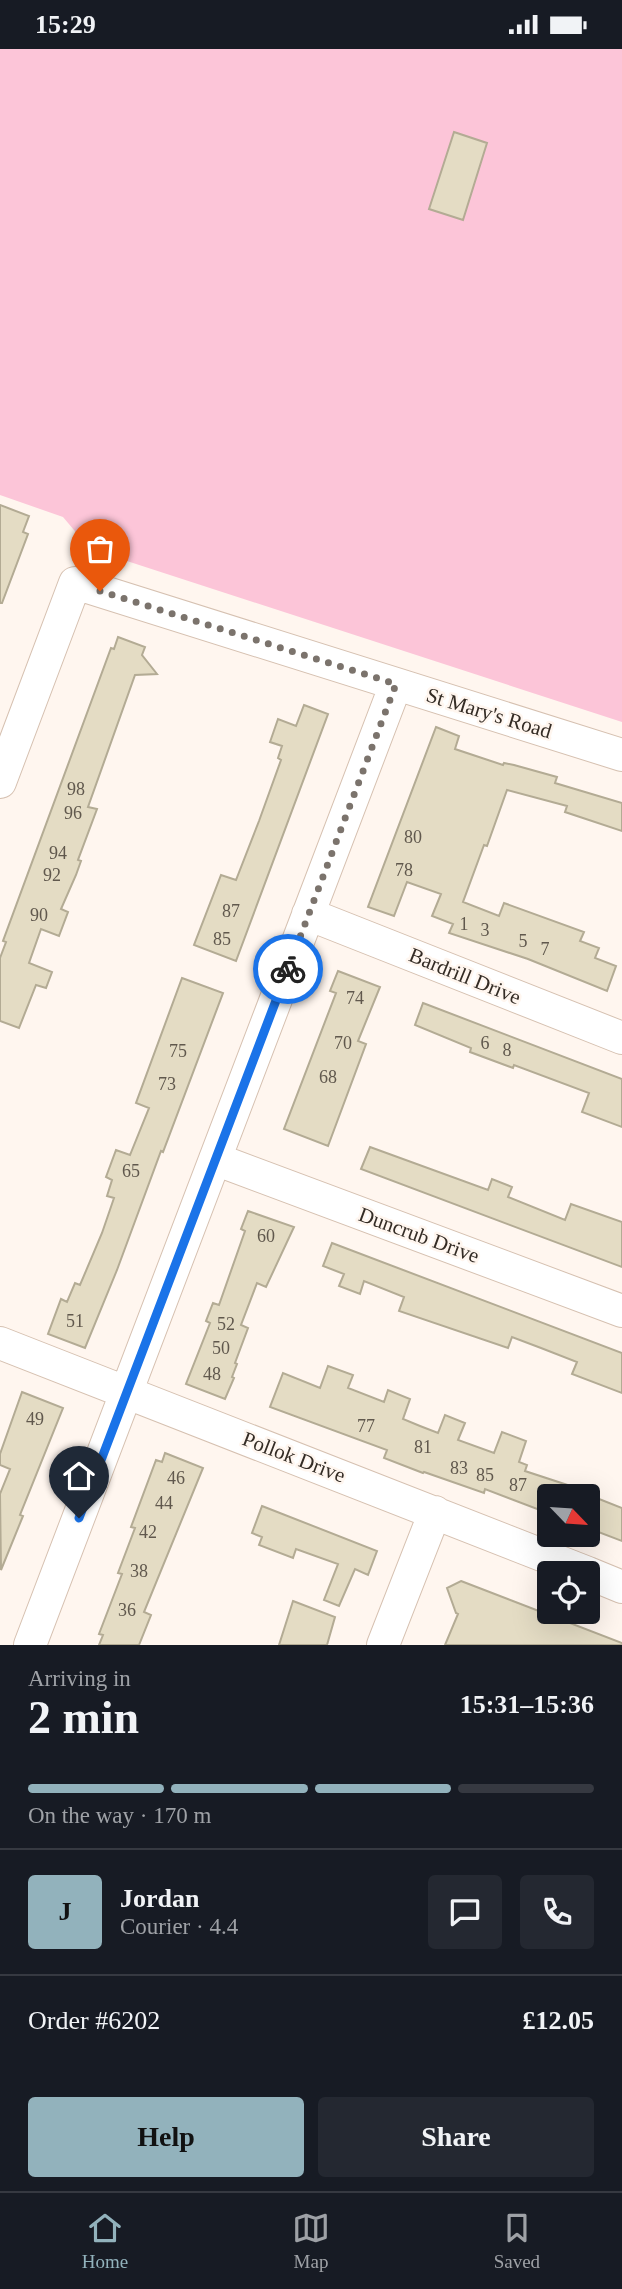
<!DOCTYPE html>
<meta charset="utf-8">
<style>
:root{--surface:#171b24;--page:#242831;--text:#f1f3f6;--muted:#9ea1a6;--line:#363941;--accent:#92b2bc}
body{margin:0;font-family:"Times New Roman",serif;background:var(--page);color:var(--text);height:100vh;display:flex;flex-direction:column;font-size:26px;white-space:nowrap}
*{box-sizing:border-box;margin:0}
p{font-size:23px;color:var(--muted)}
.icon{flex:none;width:38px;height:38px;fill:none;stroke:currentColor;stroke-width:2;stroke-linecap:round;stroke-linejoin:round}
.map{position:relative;height:1596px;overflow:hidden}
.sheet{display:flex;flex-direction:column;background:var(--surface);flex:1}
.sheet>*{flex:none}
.needle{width:46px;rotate:115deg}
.buttons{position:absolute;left:537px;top:1435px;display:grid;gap:14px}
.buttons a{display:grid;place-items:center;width:63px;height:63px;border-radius:7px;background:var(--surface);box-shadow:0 7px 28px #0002;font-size:35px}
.pin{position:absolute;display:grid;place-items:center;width:60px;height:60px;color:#fff;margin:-72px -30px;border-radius:50% 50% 50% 0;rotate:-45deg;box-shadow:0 0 7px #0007}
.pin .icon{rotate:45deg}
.courier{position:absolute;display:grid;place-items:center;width:70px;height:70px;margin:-35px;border:5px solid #1a73e8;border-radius:50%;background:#fff;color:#222;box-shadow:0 2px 9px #0007}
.headline em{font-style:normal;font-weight:700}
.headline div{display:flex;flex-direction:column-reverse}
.headline{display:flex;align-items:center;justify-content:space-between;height:119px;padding:0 28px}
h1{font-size:46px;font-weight:700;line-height:52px}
.bar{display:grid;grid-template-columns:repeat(4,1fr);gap:10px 7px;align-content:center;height:84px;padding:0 28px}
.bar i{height:9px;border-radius:5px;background:var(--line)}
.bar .selected{background:var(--accent)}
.bar p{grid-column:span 4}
.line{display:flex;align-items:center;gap:18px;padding:0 28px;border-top:2px solid var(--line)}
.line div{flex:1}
.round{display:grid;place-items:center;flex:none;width:74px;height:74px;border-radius:7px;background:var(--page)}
.primary-button{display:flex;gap:14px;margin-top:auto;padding:14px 28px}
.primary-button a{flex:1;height:80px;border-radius:7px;background:var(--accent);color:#111;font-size:28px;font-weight:700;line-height:80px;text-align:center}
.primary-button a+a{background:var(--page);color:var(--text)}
.status{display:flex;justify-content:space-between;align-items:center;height:49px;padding:0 35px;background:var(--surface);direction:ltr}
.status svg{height:19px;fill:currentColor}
.dock{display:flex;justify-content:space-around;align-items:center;height:98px;border-top:2px solid var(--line);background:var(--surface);font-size:19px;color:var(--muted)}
.dock a{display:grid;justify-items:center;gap:4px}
.dock .selected{color:var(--accent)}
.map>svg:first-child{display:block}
</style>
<div class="status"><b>15:29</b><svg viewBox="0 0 49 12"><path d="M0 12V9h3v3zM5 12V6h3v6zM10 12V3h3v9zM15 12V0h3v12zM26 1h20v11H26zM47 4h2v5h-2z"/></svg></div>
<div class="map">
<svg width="622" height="1596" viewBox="0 0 622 1596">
<rect width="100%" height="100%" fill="#fff6ef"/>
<path fill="#fcc5d8" d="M0 0H622V673L90 500 63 468 0 446Z"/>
<path fill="#e4dcc4" stroke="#b3ab94" stroke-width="2" d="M454 83 487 94 463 171 429 160Z
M0 456 29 467 23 483 28 485 2 554H0Z
M118 588 145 598 142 606 157 625 135 626 88 758 97 760 78 811 81 812 76 826 61 860 68 863 59 887 41 880 29 914 52 923 46 939 36 936 19 979 0 972V909L6 893 3 892 111 599 114 600Z
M304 656 328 665 236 912 194 896 221 826 236 831 259 772 281 711 278 709 282 697 270 693 278 670 296 677Z
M436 678 459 687 455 700 503 716 504 714 514 716 557 728 555 734 622 754V782L565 763 567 757 507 741 487 797 484 796 463 853 499 867 504 854 584 883 580 892 599 899 595 909 616 917 607 942 528 910 449 884 453 875 432 867 441 845 407 833 394 867 368 858Z
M338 922 380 938 358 992 366 995 328 1097 284 1080 336 944 330 942Z
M182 929 223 944 163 1103 161 1102 117 1221 85 1299 48 1285 61 1250 67 1253 75 1234 80 1236 102 1184 114 1149 107 1147 112 1131 106 1128 116 1101 130 1106 149 1059 136 1054Z
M423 954 622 1030V1078L582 1063 589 1044 514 1016 513 1019 470 1003 471 999 415 976Z
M370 1098 488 1141 492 1130 512 1138 508 1148 565 1171 571 1155 622 1173V1218L361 1120Z
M248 1162 294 1178 266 1238 257 1234 241 1276 248 1279 235 1314 237 1315 232 1328 234 1329 225 1350 186 1335 210 1274 206 1272 213 1254 219 1256 245 1182 241 1180Z
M332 1194 622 1304V1344L572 1325 577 1313 541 1299 512 1288 508 1299 399 1262 404 1248 364 1232 360 1245 339 1237 344 1225 323 1217Z
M328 1317 353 1326 348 1339 384 1353 388 1341 410 1350 403 1370 420 1377 438 1384 445 1366 465 1374 458 1391 494 1404 502 1383 526 1392 519 1413 527 1416 525 1422 589 1443V1446L622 1459V1492L588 1479V1447H550L545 1463 485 1440 484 1444 424 1423 423 1424 384 1409 387 1401 270 1358 283 1324 320 1339Z
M22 1343 63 1359 20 1466 23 1467 1 1521 0 1445 10 1420 0 1416V1405Z
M165 1404 203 1419 144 1563 151 1566 139 1596H99L103 1586 99 1585 122 1525 118 1524 135 1479 131 1478 156 1411 162 1413Z
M262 1457 377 1502 368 1526 355 1520 339 1557 324 1551 338 1515 296 1500 293 1509 259 1496 262 1488 252 1484Z
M461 1532 622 1594V1596H445L458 1565 456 1564 447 1539Z
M293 1552 335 1568 327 1596H279Z"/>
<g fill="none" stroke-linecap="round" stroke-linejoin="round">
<g stroke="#d6c1b1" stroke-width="34">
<path id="minor" d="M0 733 75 534 622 706
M308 865 622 989
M215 1110 622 1262
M0 1294 588 1524
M588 1524 622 1538
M30 1596 396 635
M383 1596 435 1463"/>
</g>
<use href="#minor" stroke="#fff" stroke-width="32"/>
</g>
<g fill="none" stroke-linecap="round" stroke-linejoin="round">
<path stroke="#7b736c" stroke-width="7" stroke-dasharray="0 12.6" d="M100 542 396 635 288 920"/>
<path stroke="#1a73e8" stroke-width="9" d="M79 1469 288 920"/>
</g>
<g text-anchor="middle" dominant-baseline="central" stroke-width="5" stroke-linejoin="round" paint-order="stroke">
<g font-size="18" fill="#60584d">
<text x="76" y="740">98</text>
<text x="73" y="764">96</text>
<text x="413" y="788">80</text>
<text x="58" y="804">94</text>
<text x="404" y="821">78</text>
<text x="52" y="826">92</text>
<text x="231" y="862">87</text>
<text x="39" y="866">90</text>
<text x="464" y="875">1</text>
<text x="485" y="881">3</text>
<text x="222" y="890">85</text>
<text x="523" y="892">5</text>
<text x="545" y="900">7</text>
<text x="355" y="949">74</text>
<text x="343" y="994">70</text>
<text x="485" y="994">6</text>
<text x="507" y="1001">8</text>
<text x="178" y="1002">75</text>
<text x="328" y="1028">68</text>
<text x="167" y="1035">73</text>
<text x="131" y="1122">65</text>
<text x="266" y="1187">60</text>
<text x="75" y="1272">51</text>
<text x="226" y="1275">52</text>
<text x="221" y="1299">50</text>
<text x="212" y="1325">48</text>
<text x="35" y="1370">49</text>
<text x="366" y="1377">77</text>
<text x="423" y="1398">81</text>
<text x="459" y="1419">83</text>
<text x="485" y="1426">85</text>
<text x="176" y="1429">46</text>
<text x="518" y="1436">87</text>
<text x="164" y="1454">44</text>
<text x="148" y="1483">42</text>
<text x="139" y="1522">38</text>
<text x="127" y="1561">36</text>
</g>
<g font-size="21" fill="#342c25" stroke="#fff6ef">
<text transform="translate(489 664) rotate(17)">St Mary's Road</text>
<text transform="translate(465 927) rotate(22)">Bardrill Drive</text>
<text transform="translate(419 1186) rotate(20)">Duncrub Drive</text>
<text transform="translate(294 1408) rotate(21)">Pollok Drive</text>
</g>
</g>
</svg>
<div class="buttons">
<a><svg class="needle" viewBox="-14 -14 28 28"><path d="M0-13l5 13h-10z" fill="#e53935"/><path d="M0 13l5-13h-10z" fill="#9ea1a6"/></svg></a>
<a><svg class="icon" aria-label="locate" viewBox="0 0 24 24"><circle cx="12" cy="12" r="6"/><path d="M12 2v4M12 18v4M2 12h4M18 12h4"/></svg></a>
</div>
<div class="pin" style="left:100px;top:542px;background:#ea580c"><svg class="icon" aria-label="bag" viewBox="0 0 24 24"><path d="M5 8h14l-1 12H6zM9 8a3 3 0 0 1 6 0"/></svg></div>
<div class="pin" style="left:79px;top:1469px;background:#1f2937"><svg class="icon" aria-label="home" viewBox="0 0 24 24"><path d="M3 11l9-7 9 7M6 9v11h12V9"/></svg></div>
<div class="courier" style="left:288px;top:920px"><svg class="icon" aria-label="bike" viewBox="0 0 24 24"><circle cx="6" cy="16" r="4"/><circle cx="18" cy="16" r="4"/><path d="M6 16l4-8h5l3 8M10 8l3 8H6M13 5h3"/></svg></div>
</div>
<section class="sheet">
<div class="headline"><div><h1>2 min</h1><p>Arriving in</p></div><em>15:31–15:36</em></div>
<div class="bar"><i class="selected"></i><i class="selected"></i><i class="selected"></i><i></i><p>On the way · 170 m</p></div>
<div class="line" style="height:126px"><b class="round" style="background:var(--accent);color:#111">J</b><div><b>Jordan</b><p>Courier · 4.4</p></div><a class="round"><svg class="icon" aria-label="chat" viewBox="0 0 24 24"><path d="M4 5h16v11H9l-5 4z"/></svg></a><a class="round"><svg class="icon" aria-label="phone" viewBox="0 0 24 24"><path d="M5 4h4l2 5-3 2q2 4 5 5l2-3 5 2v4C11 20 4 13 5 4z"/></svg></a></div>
<div class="line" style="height:91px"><div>Order #6202</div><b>£12.05</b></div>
<div class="primary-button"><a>Help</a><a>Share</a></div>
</section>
<nav class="dock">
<a class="selected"><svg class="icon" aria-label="home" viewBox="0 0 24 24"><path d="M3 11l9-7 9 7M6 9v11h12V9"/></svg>Home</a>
<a><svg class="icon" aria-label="map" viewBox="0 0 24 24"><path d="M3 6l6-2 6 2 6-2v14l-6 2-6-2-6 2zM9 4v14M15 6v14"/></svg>Map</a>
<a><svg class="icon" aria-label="saved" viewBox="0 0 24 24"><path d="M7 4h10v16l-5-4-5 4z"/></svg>Saved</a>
</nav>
